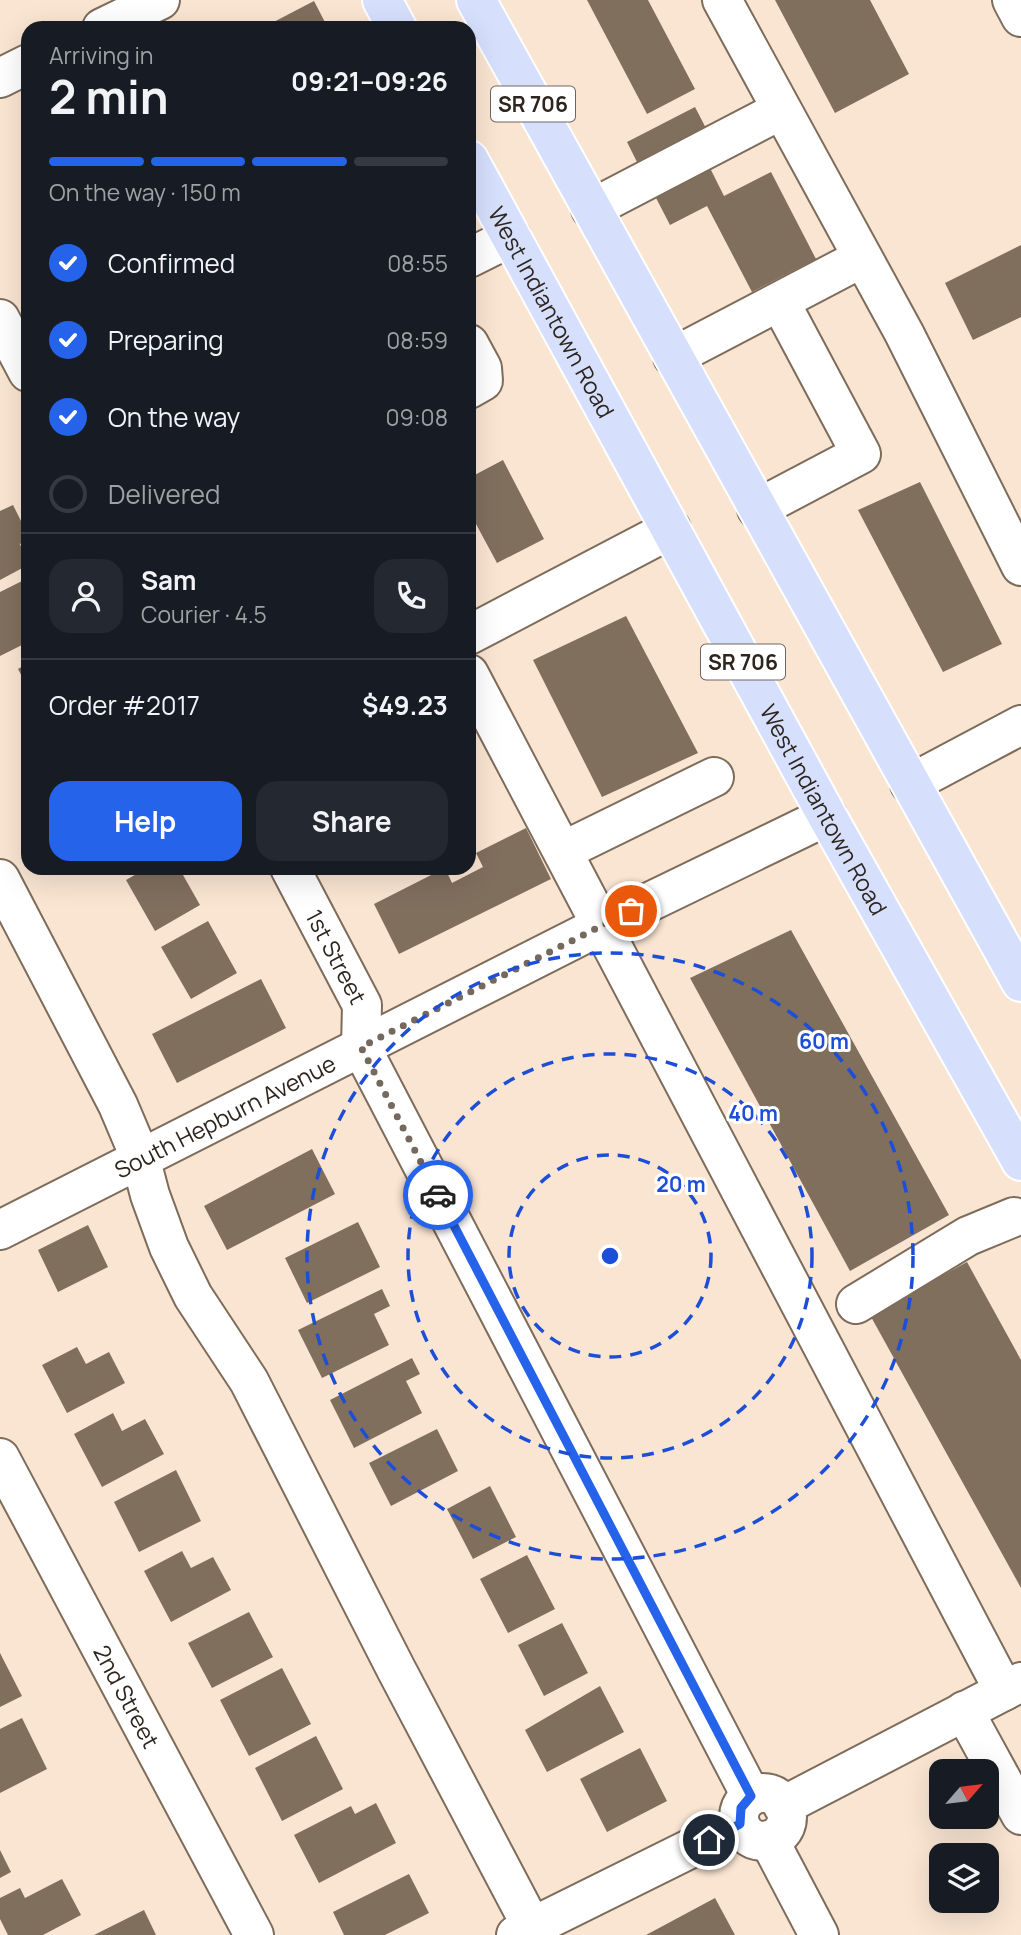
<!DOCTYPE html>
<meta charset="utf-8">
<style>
:root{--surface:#171b24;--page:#242831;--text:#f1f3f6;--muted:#9ea1a6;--line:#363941;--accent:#2563eb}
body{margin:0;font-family:Manrope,sans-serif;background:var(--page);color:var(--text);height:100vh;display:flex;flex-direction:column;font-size:26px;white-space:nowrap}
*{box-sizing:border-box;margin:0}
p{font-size:23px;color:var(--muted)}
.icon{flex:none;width:38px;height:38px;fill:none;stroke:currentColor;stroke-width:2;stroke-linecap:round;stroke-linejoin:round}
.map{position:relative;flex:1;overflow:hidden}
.details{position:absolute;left:21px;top:21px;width:455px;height:854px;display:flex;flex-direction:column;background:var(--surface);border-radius:21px;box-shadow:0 7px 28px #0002}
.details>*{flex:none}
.needle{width:46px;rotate:62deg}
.tools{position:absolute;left:929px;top:1759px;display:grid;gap:14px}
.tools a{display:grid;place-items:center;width:70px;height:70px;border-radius:14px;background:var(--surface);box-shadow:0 7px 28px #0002;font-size:35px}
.pin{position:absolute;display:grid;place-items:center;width:60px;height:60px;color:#fff;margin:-30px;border:4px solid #fff;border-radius:50%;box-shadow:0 2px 7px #0007}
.courier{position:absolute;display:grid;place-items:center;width:70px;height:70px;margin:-35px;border:5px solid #2563eb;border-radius:50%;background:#fff;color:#222;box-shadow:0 2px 9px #0007}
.headline em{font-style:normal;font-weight:700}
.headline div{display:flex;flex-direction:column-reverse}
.headline{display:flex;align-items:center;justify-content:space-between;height:119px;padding:0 28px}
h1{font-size:46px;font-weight:700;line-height:52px}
.bar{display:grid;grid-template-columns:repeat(4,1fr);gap:10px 7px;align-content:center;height:84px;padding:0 28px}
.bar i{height:9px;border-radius:5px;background:var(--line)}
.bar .current{background:var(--accent)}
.bar p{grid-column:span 4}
.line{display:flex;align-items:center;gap:18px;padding:0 28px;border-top:2px solid var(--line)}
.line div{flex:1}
.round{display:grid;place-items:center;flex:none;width:74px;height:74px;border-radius:21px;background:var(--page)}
ol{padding:0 28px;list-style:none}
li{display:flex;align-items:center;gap:21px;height:77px}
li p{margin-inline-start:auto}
li .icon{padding:7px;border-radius:50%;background:var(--accent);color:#fff;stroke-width:4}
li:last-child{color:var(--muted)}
li i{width:38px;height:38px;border:4px solid var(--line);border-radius:50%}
.button{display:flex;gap:14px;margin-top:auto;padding:14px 28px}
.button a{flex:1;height:80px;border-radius:21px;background:var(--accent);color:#fff;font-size:28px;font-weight:700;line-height:80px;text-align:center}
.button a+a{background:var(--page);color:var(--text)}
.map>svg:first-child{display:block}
</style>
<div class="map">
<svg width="1021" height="1935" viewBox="0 0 1021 1935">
<rect width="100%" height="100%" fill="#fae5d2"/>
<path fill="#816f5e" d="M587 0H648L695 89 647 114Z
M775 0H870L909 74 835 113Z
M314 1 328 28 266 26Z
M695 107 709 134 641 170 627 142Z
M710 168 724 196 771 172 816 259 752 292 707 206 670 225 655 196Z
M1021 245V317L973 340 945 283Z
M503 460 544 539 497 563 469 511V478Z
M920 482 1002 644 943 672 858 510Z
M13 505 28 535V540L20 544 28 565 0 580V511Z
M28 578V642L0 656V592Z
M626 616 698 753 602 797 533 660Z
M28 663V688L18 669Z
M526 828 551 879 399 954 374 904 445 868 452 883 483 867 476 853Z
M147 868H179L200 905 155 931 126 880Z
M208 921 237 973 191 999 161 947Z
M791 930 949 1215 850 1271 690 978Z
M261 979 286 1028 177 1083 152 1034Z
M312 1149 335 1194 227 1250 204 1206Z
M358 1222 380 1267 307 1303 285 1258Z
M88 1225 108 1267 58 1292 38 1250Z
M967 1262 1021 1360V1588L870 1315Z
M382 1289 390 1306 374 1314 389 1345 322 1378 298 1330Z
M77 1347 86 1364 109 1352 125 1383 67 1413 42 1365Z
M412 1358 420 1374 406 1381 422 1413 354 1448 330 1400Z
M113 1413 122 1431 145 1419 164 1454 102 1487 74 1434Z
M437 1429 458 1471 391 1506 369 1463Z
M176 1470 201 1521 139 1552 114 1502Z
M490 1486 516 1537 473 1559 447 1509Z
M182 1551 191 1568 213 1557 231 1590 171 1622 144 1571Z
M527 1555 555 1609 508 1633 480 1579Z
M249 1612 273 1657 212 1688 188 1643Z
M562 1623 588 1673 544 1696 518 1645Z
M0 1653 22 1696 0 1707Z
M282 1668 311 1724 249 1756 220 1700Z
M600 1686 624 1732 547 1772 525 1730Z
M22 1718 47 1769 0 1793V1729Z
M316 1736 343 1789 282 1821 255 1768Z
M640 1748 667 1801 607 1832 580 1779Z
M376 1803 396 1843 319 1883 294 1835 351 1806 355 1814Z
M0 1850 11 1872 0 1878Z
M409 1874 429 1913 385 1935H344L333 1912Z
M62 1879 81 1915 43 1935H8L0 1919V1898L20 1888 25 1898Z
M715 1898 735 1935H646Z
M144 1910 156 1935H94Z"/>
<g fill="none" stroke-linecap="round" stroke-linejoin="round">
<g stroke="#7e6c5b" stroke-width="42">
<g id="minor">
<path d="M722 0 904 333 1021 566"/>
<path d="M1012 0 1021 17"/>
<path d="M102 28 160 0"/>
<path d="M0 78 28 64"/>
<path d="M591 209 781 110"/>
<path d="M469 258 511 237"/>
<path d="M0 319 28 372"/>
<path d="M469 344 482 368 483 381 469 389"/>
<path d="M673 357 862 258"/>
<path d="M757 509 861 454 780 302"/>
<path d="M469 635 671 529"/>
<path d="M469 674 1004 1691"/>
<path d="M910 784 1021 725"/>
<path d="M563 851 714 777"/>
<path id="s1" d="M290 868 362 1005 361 1047 751 1796"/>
<path d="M0 879 118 1105 140 1157 150 1195 169 1247 193 1296 249 1381 396 1669 532 1927"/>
<path id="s2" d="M0 1230 602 925 827 816"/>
<path d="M856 1304 968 1236 1014 1217"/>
<path id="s3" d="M0 1458 254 1935"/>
<path d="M964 1711 1021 1815"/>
<circle cx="763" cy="1817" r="24"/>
<path d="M783 1806 1021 1682"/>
<path d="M769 1840 819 1935"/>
<path d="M516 1935 740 1824"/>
</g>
</g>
<g stroke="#fff" stroke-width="42">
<g id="major">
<path d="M382 0 397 28"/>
<path d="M476 0 1021 982"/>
<path id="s4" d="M469 160 827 816 1021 1161"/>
</g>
</g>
<use href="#minor" stroke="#fff" stroke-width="38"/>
<use href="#major" stroke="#d6e0fd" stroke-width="38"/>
</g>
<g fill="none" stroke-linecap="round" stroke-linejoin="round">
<path stroke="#75685d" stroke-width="7" stroke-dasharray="0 12.6" d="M438 1195 361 1047 631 911"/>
<path stroke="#2563eb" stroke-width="9" d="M438 1195 751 1796 741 1808 740 1824 709 1840"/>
</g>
<g fill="none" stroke="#1d4ed8" stroke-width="3.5" stroke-dasharray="12 9">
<circle cx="610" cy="1256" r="101"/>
<circle cx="610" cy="1256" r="202"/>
<circle cx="610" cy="1256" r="303"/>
</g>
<g text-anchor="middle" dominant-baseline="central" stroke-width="6" stroke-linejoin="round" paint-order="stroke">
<g fill="#fff" stroke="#6c6662" stroke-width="2">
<rect x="491" y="86.5" width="84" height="35" rx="5"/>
<rect x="701" y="644.5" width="84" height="35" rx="5"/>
</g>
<g font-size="21" font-weight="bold" fill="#2d251e">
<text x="533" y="104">SR 706</text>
<text x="743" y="662">SR 706</text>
</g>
<g font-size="23" fill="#2d251e" stroke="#fff">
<text stroke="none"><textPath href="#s4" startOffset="173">West Indiantown Road</textPath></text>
<text stroke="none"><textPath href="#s4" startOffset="740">West Indiantown Road</textPath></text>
<text stroke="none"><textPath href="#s1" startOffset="100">1st Street</textPath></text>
<text stroke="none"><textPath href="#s2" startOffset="252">South Hepburn Avenue</textPath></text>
<text stroke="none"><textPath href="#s3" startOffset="270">2nd Street</textPath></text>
</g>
</g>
<circle cx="610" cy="1256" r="10" fill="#1d4ed8" stroke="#fff" stroke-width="3.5"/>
<g font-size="21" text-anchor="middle" font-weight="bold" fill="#1d4ed8" stroke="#fff" stroke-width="6" stroke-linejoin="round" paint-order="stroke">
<text x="824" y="1049">60 m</text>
<text x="753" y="1121">40 m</text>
<text x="681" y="1192">20 m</text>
</g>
</svg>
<div class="tools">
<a><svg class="needle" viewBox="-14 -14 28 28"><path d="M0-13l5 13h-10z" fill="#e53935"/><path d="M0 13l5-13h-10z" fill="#9ea1a6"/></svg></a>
<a><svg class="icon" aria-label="layers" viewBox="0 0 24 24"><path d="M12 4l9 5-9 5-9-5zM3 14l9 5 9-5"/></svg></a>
</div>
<div class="pin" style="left:631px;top:911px;background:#ea580c"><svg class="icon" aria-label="bag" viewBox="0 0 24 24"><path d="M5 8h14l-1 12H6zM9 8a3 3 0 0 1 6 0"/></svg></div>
<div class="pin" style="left:709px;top:1840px;background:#1f2937"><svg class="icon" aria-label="home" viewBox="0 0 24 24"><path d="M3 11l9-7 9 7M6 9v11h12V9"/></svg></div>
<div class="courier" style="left:438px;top:1195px"><svg class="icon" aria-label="car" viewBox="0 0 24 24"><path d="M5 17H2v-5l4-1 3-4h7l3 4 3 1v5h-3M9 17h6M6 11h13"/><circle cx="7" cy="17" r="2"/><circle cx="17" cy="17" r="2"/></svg></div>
<section class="details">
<div class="headline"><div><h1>2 min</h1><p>Arriving in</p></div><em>09:21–09:26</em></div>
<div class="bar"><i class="current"></i><i class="current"></i><i class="current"></i><i></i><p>On the way · 150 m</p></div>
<ol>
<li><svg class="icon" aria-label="check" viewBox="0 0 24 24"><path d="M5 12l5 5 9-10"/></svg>Confirmed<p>08:55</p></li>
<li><svg class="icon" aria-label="check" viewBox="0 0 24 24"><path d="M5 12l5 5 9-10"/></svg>Preparing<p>08:59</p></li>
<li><svg class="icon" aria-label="check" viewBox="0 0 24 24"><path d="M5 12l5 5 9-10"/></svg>On the way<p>09:08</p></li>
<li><i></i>Delivered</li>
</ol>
<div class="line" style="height:126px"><a class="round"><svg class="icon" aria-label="person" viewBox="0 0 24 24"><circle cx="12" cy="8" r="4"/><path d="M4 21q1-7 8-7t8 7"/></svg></a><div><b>Sam</b><p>Courier · 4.5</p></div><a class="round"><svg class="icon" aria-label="phone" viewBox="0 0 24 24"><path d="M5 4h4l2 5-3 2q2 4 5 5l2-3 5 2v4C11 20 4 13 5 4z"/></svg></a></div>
<div class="line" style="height:91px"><div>Order #2017</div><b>$49.23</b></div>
<div class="button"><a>Help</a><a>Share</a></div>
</section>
</div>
